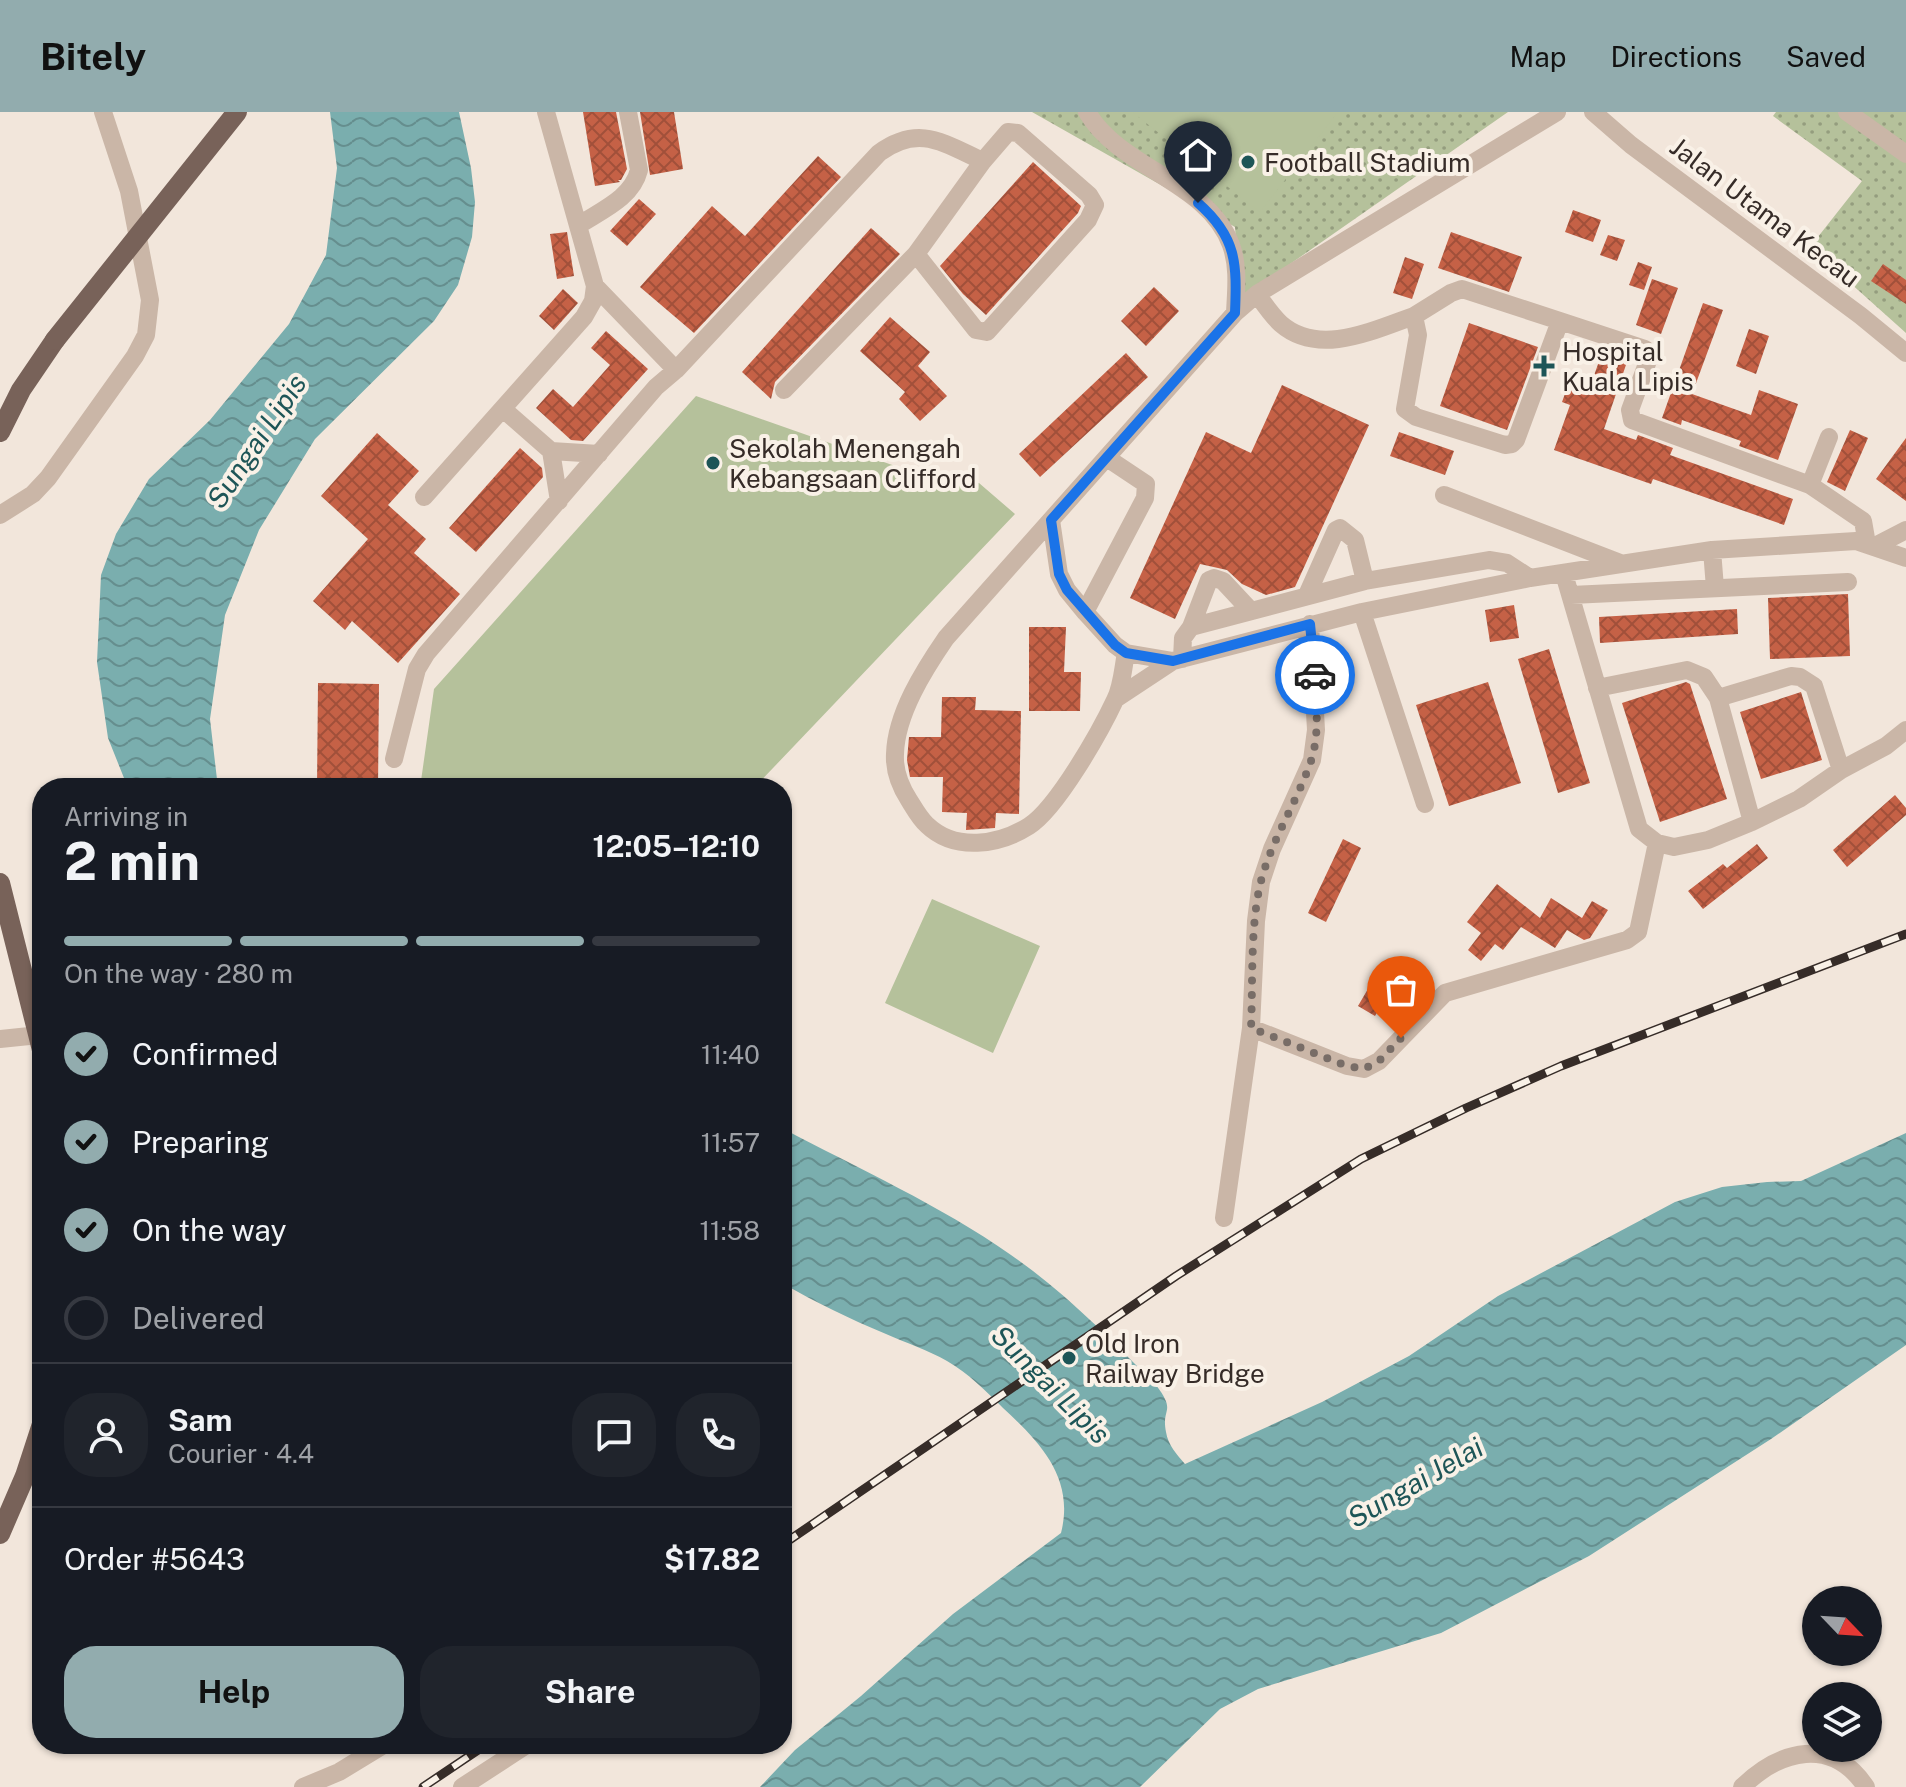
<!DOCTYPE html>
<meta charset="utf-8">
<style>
:root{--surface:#171b24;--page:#20242c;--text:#f1f3f6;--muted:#9ea1a6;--line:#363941;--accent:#92acae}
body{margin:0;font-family:"Public Sans",sans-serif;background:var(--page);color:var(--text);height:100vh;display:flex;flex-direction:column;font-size:30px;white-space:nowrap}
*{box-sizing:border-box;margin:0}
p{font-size:26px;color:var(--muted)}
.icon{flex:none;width:44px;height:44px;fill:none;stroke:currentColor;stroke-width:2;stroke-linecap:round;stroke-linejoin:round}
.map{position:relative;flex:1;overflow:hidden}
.drawer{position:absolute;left:32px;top:666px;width:760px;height:976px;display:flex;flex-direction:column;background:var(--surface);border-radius:32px;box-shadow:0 2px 6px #0004}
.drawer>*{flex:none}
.needle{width:52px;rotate:115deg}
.fabs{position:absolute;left:1802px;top:1474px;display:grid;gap:16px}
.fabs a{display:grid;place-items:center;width:80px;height:80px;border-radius:50%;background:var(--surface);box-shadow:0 2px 6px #0004;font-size:40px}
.pin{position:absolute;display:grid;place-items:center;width:68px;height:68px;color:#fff;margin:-82px -34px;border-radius:50% 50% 50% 0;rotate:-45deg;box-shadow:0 0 8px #0007}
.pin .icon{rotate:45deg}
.courier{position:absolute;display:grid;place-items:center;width:80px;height:80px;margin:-40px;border:6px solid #1a73e8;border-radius:50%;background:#fff;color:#222;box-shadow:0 2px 10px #0007}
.overview em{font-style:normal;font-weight:700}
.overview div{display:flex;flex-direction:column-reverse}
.overview{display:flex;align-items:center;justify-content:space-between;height:136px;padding:0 32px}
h1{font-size:52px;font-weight:700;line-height:60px}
.bar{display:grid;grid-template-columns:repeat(4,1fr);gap:12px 8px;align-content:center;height:96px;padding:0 32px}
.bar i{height:10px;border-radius:6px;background:var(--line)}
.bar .selected{background:var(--accent)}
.bar p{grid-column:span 4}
.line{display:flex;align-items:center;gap:20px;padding:0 32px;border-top:2px solid var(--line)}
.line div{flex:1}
.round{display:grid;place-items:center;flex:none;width:84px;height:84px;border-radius:32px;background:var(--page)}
ol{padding:0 32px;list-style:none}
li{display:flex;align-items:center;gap:24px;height:88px}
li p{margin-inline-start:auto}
li .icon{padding:8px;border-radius:50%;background:var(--accent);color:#111;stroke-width:4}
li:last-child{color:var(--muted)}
li i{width:44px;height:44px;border:4px solid var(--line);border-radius:50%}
.button{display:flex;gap:16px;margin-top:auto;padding:16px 32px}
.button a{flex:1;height:92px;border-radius:32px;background:var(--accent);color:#111;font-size:32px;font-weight:700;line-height:92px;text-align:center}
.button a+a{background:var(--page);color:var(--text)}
header{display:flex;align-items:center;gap:48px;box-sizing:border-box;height:112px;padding:0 40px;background:var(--accent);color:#111}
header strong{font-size:38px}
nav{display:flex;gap:44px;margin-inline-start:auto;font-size:28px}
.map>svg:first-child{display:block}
</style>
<header>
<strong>Bitely</strong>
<nav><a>Map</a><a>Directions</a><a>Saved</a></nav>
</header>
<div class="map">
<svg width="1906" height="1675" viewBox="0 0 1906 1675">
<defs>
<pattern id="park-dots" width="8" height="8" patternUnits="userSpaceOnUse" patternTransform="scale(2)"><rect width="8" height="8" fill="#b5c19b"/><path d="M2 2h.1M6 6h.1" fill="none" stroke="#949d7e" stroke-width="1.8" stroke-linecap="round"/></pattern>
<pattern id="water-waves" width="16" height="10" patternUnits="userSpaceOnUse" patternTransform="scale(2)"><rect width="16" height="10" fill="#7aaeae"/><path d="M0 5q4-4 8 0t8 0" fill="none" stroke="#658e8e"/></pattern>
<pattern id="building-cross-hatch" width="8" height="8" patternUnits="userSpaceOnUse" patternTransform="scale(2)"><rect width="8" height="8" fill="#c56146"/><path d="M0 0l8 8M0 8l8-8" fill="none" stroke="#a1503a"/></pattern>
</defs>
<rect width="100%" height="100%" fill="#f2e6db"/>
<path fill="url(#park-dots)" d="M1032 0H1508L1240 187 1235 115Z
M1776 0H1906V221L1810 135 1862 69 1773 4Z"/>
<path fill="#b5c19b" d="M1132 0H1338L1260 100Z
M696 284 935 368 979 371 1015 402 754 676H420L434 577Z
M932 787 1040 834 993 941 885 891Z"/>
<path fill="url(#water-waves)" d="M330 0H459L471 56 475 90 472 125 458 173 434 209 315 327 259 418 225 503 210 607 218 676H128L108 626 97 550 101 463 116 422 149 367 210 308 289 212 326 143 337 56Z
M782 1016C859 1057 940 1093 1011 1143 1065 1180 1110 1227 1156 1273 1177 1301 1161 1295 1166 1320 1168 1333 1177 1343 1185 1352L1322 1290 1409 1244 1498 1184 1675 1090 1722 1075 1767 1070 1801 1069 1906 1021V1233L1771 1327 1589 1444 1441 1521 1258 1577 1220 1597 1140 1675H760L795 1638 861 1584 953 1502 1061 1421C1075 1366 1040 1330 1003 1296 985 1278 969 1262 947 1249 928 1238 906 1231 886 1222 850 1207 815 1190 782 1171Z"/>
<path fill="url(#building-cross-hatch)" d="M583 0H616L627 57 621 68H618L620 70 595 74Z
M640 0H674L683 57 650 63Z
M818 44 841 65 694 221 640 175 712 94 745 124Z
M1033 50 1081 94 1078 101 986 203 963 182 940 154Z
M639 87 656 102 627 134 610 119Z
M1573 98 1601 108 1593 130 1565 120Z
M871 116 900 142 775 270 771 287 742 260Z
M567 120 574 164 557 167 550 122Z
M1451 120 1522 145 1509 180 1438 156Z
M1608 123 1625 128 1617 149 1600 143Z
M1405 145 1424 152 1412 187 1393 181Z
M1638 150 1652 155 1644 178 1629 173Z
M1883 152 1906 168V192L1871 169Z
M1652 167 1678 176 1661 222 1636 213Z
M1154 175 1179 199 1146 234 1121 209Z
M563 177 578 191 554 218 539 204Z
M1703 191 1723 198 1692 282 1751 303 1759 278 1798 292 1778 348 1739 334 1741 329 1682 308 1681 313 1662 306Z
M890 205 930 240 918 254 947 284 920 309 899 287 905 280 860 239Z
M1469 211 1538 235 1507 318 1440 294Z
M1749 217 1769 224 1756 262 1736 254Z
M606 219 648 257 583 329 571 328 536 296 553 277 573 295 610 253 591 236Z
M1603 238 1628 247 1604 317 1636 328 1638 323 1673 336 1670 343 1793 387 1784 413 1653 367 1651 372 1554 338 1570 293 1562 290 1571 265 1591 272Z
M1126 241 1148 265 1040 365 1019 342Z
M1282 273 1369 313 1295 475 1266 483 1242 472 1227 458 1200 452 1175 507 1130 486 1206 320 1251 341Z
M1850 318 1868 326 1845 379 1827 370Z
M1399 320 1454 339 1445 363 1390 344Z
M377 321 419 359 388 393 426 427 414 441 460 482 398 551 352 509 345 518 313 489 368 427 321 384Z
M1906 326V389L1876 367Z
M520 336 542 356 543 365 476 440 449 416Z
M1848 482 1850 544 1770 547 1768 486Z
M1514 493 1519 526 1490 530 1485 498Z
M1737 497 1738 522 1600 531 1599 505Z
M1029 515H1066L1064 560H1081L1080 599H1029Z
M1549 537 1590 671 1558 681 1518 547Z
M1488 570 1521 671 1449 694 1416 593Z
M1686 570 1690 572 1727 687 1660 710 1622 591Z
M318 571 379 572 378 676H317Z
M1801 580 1822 648 1761 667 1740 600Z
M942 585H976L975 598 1021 599 1019 702 996 701 995 716 966 718 967 701 942 700 943 665H910L907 648 909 625H941Z
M1895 683 1906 696V703L1847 755 1833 738Z
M1343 727 1361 736 1326 810 1308 801Z
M1757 732 1768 746 1703 797 1688 779 1723 752 1727 756Z
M1497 772 1540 806 1551 786 1582 806 1592 789 1608 798 1590 826 1584 828 1567 818 1555 836 1521 815 1503 838 1495 832 1481 849 1468 838 1481 821 1467 810Z
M1372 870 1389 880 1375 904 1358 894Z"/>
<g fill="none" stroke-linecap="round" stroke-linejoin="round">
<path stroke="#cab6a7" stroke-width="18" d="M1087 0C1120 57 1208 69 1231 133 1239 155 1236 179 1235 201
M1593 0 1631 33 1861 204 1906 241
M1847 0 1906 42
M1008 20 1018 21 1089 83 1095 93 1088 108 987 220 976 218 916 142 983 49Z
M579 113C602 98 632 86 639 58L628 0
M1257 182C1264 192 1272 204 1281 212 1319 245 1374 218 1414 204L1418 223 1405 297 1416 305 1505 333 1512 332 1516 328 1560 209 1645 237 1649 246 1630 298 1632 308 1810 373 1863 409 1867 432
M1414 204 1451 181 1462 177 1560 209
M676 258 879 41C919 12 943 31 983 49
M784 278 916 142
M503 297 551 339 599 342
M551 339 559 389
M1810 373 1829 325
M1444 383 1620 451
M424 385 584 205 593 189 595 174 546 0
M0 403 33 382 48 366 135 244 146 223 150 188 129 79 103 0
M1051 408 1059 462 1067 478 1085 500 1115 533 1126 541 1173 549 1362 500 1530 466 1712 438 1856 429 1906 446
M1875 434 1906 418
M1712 438 1715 476
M1564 462 1639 717 1657 731 1674 735 1708 728 1752 710 1799 687 1841 658 1886 634 1906 618
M1307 483 1336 418 1340 416 1355 428 1365 469
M1571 483 1848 470
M1085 500 1145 386 1146 372 1107 346
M1362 500 1425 692
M1191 515 1209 468 1214 466 1223 469 1250 498
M1126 541C1123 556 1122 575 1115 588 1100 620 1057 696 1029 714 999 733 955 740 927 713 920 707 914 696 909 688 900 674 894 660 895 642 896 602 924 558 946 526L1235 201 1257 182 1557 0
M1182 547 1183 526 1191 515 1365 469 1489 448 1507 451 1530 466
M1597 576 1687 558 1704 565 1718 586 1752 710
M1117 586 1173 549
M1718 586 1791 564 1800 565 1814 574 1841 658
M394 647 417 557 426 542 656 275 676 258 595 174
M1251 916 1347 954 1364 957 1379 949 1445 881 1627 828 1638 820 1657 731
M0 927 39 923
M1224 1106 1251 916 1256 809 1261 770 1272 737 1312 648 1316 618 1310 512
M303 1675 339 1660 385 1632
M462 1675 528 1632
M1742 1675C1780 1638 1832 1624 1866 1675"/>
<path stroke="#786259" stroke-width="20" d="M0 320 21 278 55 228
M0 771 42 938
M0 1422 25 1364 42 1312"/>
<g stroke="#362c28" stroke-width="9">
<path id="rail" d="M782 1433 1176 1164 1361 1047 1466 996 1561 954 1906 822
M423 1675 487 1632"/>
</g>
<use href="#rail" stroke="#f9f1e7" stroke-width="6" stroke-dasharray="18" stroke-linecap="butt"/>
<path stroke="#786259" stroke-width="20" d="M55 228 237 0"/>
</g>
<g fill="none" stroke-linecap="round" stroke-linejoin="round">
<path stroke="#786d67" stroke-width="8" stroke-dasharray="0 14.4" d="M1315 563C1316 591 1320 622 1311 649 1297 690 1272 727 1261 769 1250 813 1253 870 1251 916L1347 954 1364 957 1379 949 1401 926"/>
<path stroke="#1a73e8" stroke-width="10" d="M1198 91C1237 125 1237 152 1235 201L1051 408 1059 462 1067 478 1115 533 1126 541 1173 549 1310 512 1315 563"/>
</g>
<g fill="#1d5557" stroke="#f9f1e7" stroke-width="3">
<circle cx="1248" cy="50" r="8"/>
<path d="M1540 242h8v8h8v8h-8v8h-8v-8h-8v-8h8z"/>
<circle cx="713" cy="351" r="8"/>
<circle cx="1069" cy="1246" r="8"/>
</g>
<g text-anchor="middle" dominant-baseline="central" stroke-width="8" stroke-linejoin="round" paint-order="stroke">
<g font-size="26" fill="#362c28" stroke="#f9f1e7" text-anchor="start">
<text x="1264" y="50">Football Stadium</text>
<text x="1562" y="239">Hospital<tspan x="1562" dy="30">Kuala Lipis</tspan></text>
<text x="729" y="336">Sekolah Menengah<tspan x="729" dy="30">Kebangsaan Clifford</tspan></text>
<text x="1085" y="1231">Old Iron<tspan x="1085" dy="30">Railway Bridge</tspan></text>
</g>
<g font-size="26" fill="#362c28" stroke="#f9f1e7">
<text transform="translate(1765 100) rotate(37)">Jalan Utama Kecau</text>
</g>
<g font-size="28" font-style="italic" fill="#1d5557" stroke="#f9f1e7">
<text transform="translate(256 329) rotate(-56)">Sungai Lipis</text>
<text transform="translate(1051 1272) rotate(45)">Sungai Lipis</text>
<text transform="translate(1415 1370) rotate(-30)">Sungai Jelai</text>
</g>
</g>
</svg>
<div class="fabs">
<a><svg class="needle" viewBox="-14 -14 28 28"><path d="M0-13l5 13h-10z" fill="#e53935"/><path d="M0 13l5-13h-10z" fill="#9ea1a6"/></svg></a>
<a><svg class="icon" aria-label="layers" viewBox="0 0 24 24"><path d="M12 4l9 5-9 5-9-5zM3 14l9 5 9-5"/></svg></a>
</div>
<div class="pin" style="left:1401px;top:926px;background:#ea580c"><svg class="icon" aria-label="bag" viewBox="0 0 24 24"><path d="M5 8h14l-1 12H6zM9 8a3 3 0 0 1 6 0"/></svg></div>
<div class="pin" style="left:1198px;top:91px;background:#1f2937"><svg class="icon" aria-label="home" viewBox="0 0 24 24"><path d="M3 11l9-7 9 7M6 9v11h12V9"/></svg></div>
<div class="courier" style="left:1315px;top:563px"><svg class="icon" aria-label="car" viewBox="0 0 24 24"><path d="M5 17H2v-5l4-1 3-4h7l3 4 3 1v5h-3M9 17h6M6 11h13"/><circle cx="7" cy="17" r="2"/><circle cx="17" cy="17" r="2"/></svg></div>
<section class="drawer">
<div class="overview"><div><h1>2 min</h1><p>Arriving in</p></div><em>12:05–12:10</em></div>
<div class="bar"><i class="selected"></i><i class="selected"></i><i class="selected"></i><i></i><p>On the way · 280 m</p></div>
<ol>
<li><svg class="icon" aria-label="check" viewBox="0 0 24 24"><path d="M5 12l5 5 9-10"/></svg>Confirmed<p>11:40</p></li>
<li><svg class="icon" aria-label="check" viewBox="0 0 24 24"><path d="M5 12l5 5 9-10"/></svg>Preparing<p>11:57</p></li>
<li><svg class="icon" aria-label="check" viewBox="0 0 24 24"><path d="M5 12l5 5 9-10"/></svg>On the way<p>11:58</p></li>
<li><i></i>Delivered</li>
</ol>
<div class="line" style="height:144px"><a class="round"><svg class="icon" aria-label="person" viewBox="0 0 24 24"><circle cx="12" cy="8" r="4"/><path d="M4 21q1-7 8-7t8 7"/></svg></a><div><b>Sam</b><p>Courier · 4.4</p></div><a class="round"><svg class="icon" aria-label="chat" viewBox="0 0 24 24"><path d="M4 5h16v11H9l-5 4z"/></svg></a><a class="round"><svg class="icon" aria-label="phone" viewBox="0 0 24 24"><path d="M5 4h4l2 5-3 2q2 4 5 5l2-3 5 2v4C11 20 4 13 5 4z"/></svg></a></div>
<div class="line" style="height:104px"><div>Order #5643</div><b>$17.82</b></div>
<div class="button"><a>Help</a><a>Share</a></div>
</section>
</div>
